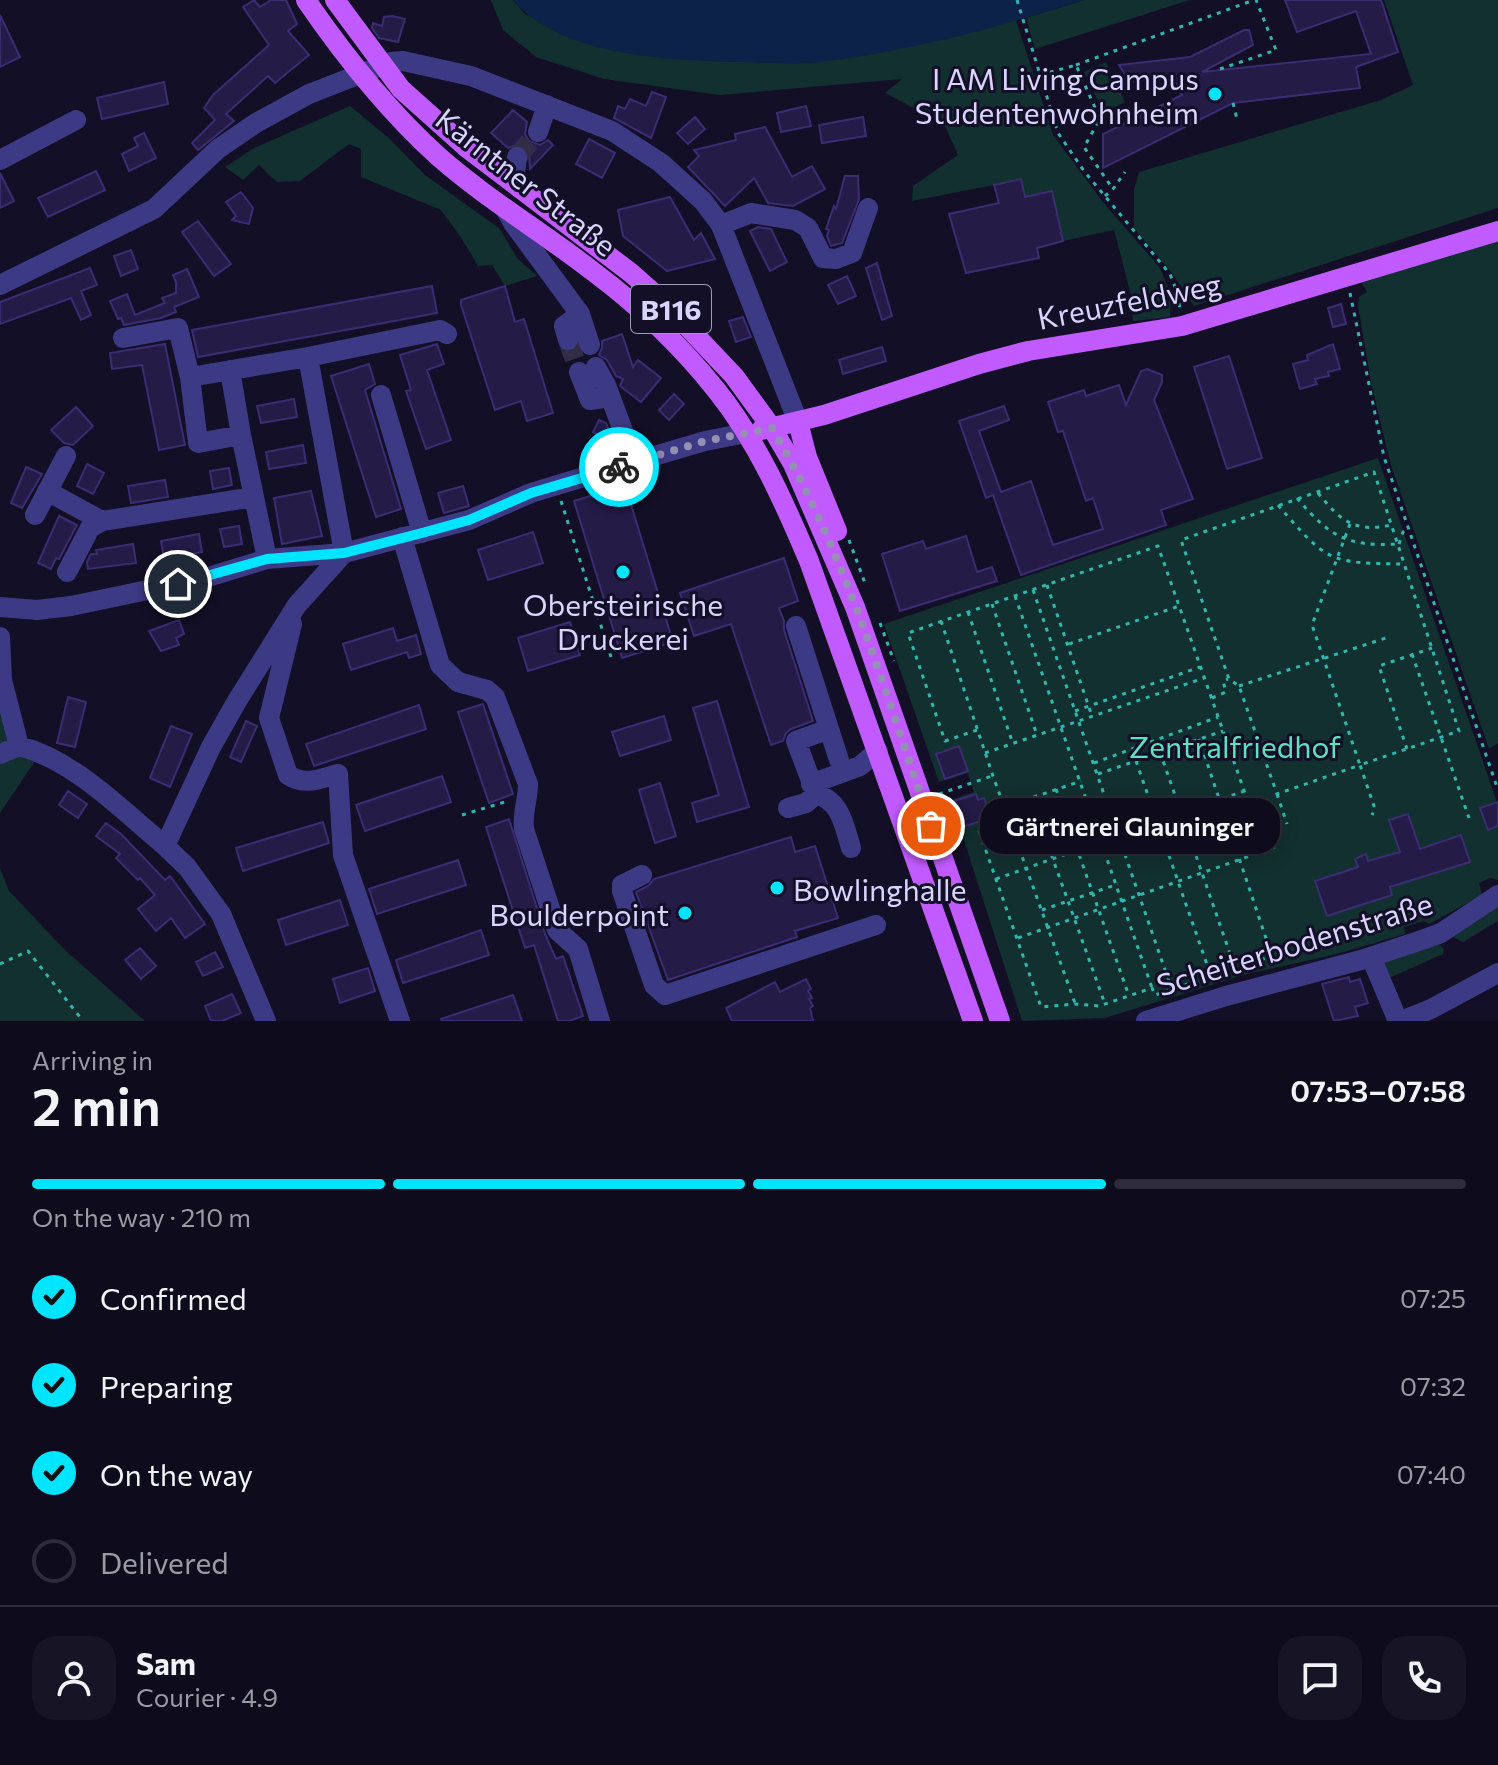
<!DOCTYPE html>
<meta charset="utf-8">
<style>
:root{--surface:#0e0b1c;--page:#171425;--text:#f1f3f6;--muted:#9b9ba3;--line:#2e2b3b;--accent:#00e5ff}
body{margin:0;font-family:Commissioner,sans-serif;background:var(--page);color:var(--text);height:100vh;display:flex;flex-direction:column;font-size:30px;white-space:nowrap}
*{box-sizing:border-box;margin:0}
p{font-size:26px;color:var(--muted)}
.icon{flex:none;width:44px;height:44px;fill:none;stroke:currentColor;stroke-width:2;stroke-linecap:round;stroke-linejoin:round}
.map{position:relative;height:1021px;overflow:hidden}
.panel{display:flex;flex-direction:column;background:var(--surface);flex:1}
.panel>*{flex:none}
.pin{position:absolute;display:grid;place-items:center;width:68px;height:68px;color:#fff;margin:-34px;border:4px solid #fff;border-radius:50%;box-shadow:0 2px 8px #0007}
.courier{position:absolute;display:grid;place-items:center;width:80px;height:80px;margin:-40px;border:6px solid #00e5ff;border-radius:50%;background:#fff;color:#222;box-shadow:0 2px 10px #0007}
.bubble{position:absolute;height:56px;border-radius:24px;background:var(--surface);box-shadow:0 4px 20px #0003,0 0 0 2px var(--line);font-size:26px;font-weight:600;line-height:56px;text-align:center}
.head em{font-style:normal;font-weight:600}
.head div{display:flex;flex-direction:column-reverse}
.head{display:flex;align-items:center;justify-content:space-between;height:136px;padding:0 32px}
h1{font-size:52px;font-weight:600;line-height:60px}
.bar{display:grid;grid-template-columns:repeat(4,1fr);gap:12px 8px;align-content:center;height:96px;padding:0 32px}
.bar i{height:10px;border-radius:6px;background:var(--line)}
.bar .on{background:var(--accent)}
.bar p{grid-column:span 4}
.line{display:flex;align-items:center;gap:20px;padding:0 32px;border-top:2px solid var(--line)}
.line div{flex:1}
.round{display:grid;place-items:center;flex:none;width:84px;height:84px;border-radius:24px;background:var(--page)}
ol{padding:0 32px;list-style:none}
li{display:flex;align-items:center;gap:24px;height:88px}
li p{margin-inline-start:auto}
li .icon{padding:8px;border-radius:50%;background:var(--accent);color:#111;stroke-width:4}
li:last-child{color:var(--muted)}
li i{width:44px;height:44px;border:4px solid var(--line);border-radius:50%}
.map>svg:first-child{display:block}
</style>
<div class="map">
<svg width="1498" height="1021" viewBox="0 0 1498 1021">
<rect width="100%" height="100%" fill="#130f26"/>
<path fill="#12302f" d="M491 0H513L525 14 641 55 708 61 806 63 911 46 1016 20 1053 135 1102 201 1160 268 1171 295 1170 317 1133 321 1131 295 1114 230 1063 241 1052 191 1025 197 994 185 912 201 913 186 958 155 944 124 885 93 902 79 720 95 604 79 536 57 503 30Z
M1084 0H1190L1035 49 1026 18Z
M1384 0H1498V208L1194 306 1172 273 1134 228V190L1139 172 1381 100 1413 85Z
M1106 62 1125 102 1104 113 1084 72Z
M350 106 390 139 425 175 500 229 517 258 537 276 505 286 492 265 478 266 462 239 441 210 361 177V149L349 144 300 181 277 182 259 165 243 180 225 167 254 148Z
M1498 239V743L1489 749 1390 462 1371 382 1358 306 1359 297 1367 292 1361 282Z
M1378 458 1498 805V880L1490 878 1479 883 1482 895 1429 924 1424 921 1404 927 1405 934 1337 954 1247 974 1105 1018 1022 1021 951 800 974 792 968 773 939 782 884 624Z
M0 704 35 761 0 813Z
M0 868 9 891 65 950 145 1021H0Z
M1498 905V921L1463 942 1453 937Z
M1439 944 1444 949 1443 954 1387 979 1380 963Z"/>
<path fill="#0c2248" d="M513 0H1084C995 28 903 53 810 63 788 65 765 62 743 62 672 60 563 58 513 0Z"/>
<path fill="#241b47" stroke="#3b2d73" stroke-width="2" d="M254 0 260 7 271 0H286L297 24 288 31 309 55 275 83 268 76 226 114 234 121 198 150 192 143 215 120 204 108 213 95 269 45 243 7Z
M1285 0H1381L1398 52 1356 67 1360 88 1233 103 1103 168V134L1182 95 1172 77 1130 82 1119 65 1190 57 1244 30H1249L1253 45 1202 72 1371 54 1356 11 1297 32Z
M0 15 20 57 0 67Z
M392 16 405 19 398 42 379 38 372 28 373 23 382 26 384 17Z
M164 82 168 104 102 119 97 98Z
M652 92 666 97 651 138 614 118 618 106 625 109 630 99 646 106Z
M806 106 811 126 781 132 777 113Z
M513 110 527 122 525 134 529 141 540 145 548 140 553 145 530 169 529 153 525 147 518 144 508 148 491 133Z
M695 117 705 129 688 144 677 133Z
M863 117 866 136 822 143 819 125Z
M765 127 792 177 812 166 825 189 793 206 768 203 754 178 725 206 688 167 699 156 694 150 736 140 735 134Z
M144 133 156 158 129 171 122 154 138 146 134 138Z
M589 139 615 153 602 178 576 164Z
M96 171 105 190 48 217 38 198Z
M0 173 14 201 0 208Z
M845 176H858L859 199 842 243 831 246 827 236 829 230 826 229 834 206 836 209Z
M1021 179 1025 197 1052 191 1063 241 1037 248 1039 258 966 273 949 214 999 203 994 185Z
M241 192 253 208 249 224 232 220 236 216 226 202Z
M670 197 694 240 701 233 715 259 667 271 623 236 618 210Z
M198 221 231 264 214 276 182 232Z
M758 227 771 229 787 262 770 271 750 231Z
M131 250 138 269 121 276 114 256Z
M877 263 892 316 882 320 866 268Z
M90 268 97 285 81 291 91 315 81 320 71 298 0 324V302Z
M187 269 199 297 174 307 176 312 161 318 124 325 121 318 118 319 110 301 127 294 135 315 165 303 162 298 176 293V282L173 275Z
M847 276 856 296 838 304 828 285Z
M432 286 437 313 362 327 198 357 192 330Z
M505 286 515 322 524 319 553 413 527 421 521 401 495 410 461 305V300Z
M1341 304 1346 324 1333 327 1328 308Z
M743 317 751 337 736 342 729 321Z
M622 334 633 367 638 360 661 378 641 402 620 386 623 379 616 376 607 360 599 355 602 348V341Z
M165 344 185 445 159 450 142 365 112 369 110 353Z
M437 344 444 364 427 370 451 440 426 449 406 391 411 390 400 355Z
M1333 344 1340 369 1328 372 1329 376 1315 379 1317 384 1300 389 1293 364 1308 360 1307 355Z
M882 347 886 361 843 374 839 360Z
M1229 356 1262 458 1227 469 1194 367Z
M369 364 375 384 365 390 401 509 376 517 331 376Z
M1147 369 1162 375V382L1154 400 1193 499 1161 510 1166 525 1021 575 993 495 986 498 959 421 1004 406 1009 420 979 431 1001 492 1031 481 1053 545 1103 529 1093 498 1086 501 1063 431 1058 432 1048 402 1084 390 1086 396 1119 385 1126 405 1141 371Z
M674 394 684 404 669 420 659 410Z
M294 399 297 417 261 423 257 406Z
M76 407 93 426 73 445 64 443 51 430Z
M599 420 606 423 614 443 593 432Z
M303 445 306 463 269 469 266 452Z
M87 464 104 473 93 494 77 486Z
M26 467 42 474 22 508 11 503Z
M229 468 232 485 213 489 210 471Z
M165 480 168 497 131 503 128 486Z
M625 485 673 642 622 658 574 501Z
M463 486 469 506 444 513 438 493Z
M311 491 322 536 282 544 274 498Z
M59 516 77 525 59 559 56 558 51 569 38 563Z
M239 526 242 544 224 547 220 529Z
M533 532 543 563 488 580 478 550Z
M199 534 202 552 164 559 161 541Z
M966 536 977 572 992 567 997 581 900 611 882 554 923 541 926 549Z
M133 544 136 563 88 569 87 562 91 554H97L96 550Z
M784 558 798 601 779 608 784 621V630L813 721 791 729 786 733 783 741 771 745 731 624 694 636 680 593Z
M179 620 184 634 176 638 179 645 161 651 149 631Z
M570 622 580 655 528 671 518 638Z
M393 628 397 641 416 635 421 654 409 658 407 652 351 670 343 644Z
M68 697 86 702 75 747 57 743Z
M717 701 749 807 697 822 692 803 719 795 693 708Z
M483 704 513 794 489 803 458 712Z
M419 705 426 729 314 766 306 744Z
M664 716 671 740 620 756 612 732Z
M246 721 257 726 241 762 230 757Z
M171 726 192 734 170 787 150 778Z
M959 746 968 771 945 779 936 754Z
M442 776 451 802 365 831 356 805Z
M660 783 676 836 655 843 639 790Z
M68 791 87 804 78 818 59 805Z
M976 794 978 800 984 798 989 812 982 814 984 820 963 827 954 801Z
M1498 802V826L1488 830 1480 808Z
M1408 814 1420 849 1461 835 1470 862 1390 887 1392 895 1327 916 1315 881 1358 867 1355 859 1366 854 1368 861 1400 852 1389 820Z
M509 819 545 934 556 959 563 956 583 1016 569 1021H558L534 945 525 948 486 827Z
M323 822 329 843 243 871 236 848Z
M106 823 121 834 165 880 170 876 205 924 185 938 171 918 156 931 138 909 155 895 140 878 138 880 116 858 120 854 96 836Z
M791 837 795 852 815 846 838 918 795 931 797 937 668 980 636 892 648 886 654 879Z
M458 860 466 885 377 914 369 889Z
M340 900 348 925 286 945 278 920Z
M481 930 489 955 403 983 396 960Z
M140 948 156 966 141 979 125 960Z
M215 952 223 967 203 976 196 962Z
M368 968 375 991 340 1003 333 979Z
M1349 977 1350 982 1360 979 1368 1003 1355 1007 1358 1016 1334 1021 1322 984Z
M806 979 811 989 808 991 812 998 809 999 813 1006 810 1008 813 1021H732L726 1008 775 982 780 992Z
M232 994 241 1013 222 1021H211L205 1006Z
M513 995 522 1021H442L441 1019Z"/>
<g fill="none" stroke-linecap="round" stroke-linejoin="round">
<path stroke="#312d47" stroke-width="20" stroke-dasharray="20 10" stroke-linecap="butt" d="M517 157 538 132
M568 340 579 372"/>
<path stroke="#2fb8b0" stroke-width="3" stroke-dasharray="4 6" stroke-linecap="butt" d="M1017 0 1058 133 1084 171 1170 274 1177 292 1180 309
M1076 65 1254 0
M1220 69 1276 50 1256 0
M1040 75 1076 65 1100 119 1084 147 1113 189
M1233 103 1237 119
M1105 196 1113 189 1125 172
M1350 293 1384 457 1498 790
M1318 493C1341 521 1354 533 1392 525
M1297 498C1330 537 1347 547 1399 544
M561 501 611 657
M1278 505C1328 563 1329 563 1405 564
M1350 524 1312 625 1360 765 1459 731 1374 472 1181 540 1229 679 1239 686 1277 794 1360 765 1375 809 1372 815
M849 540 866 586
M1399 544 1403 532 1408 529
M1047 585 1092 716
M1033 590 1172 990
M1015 596 1152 988
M992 604 1037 735
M968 612 1013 744
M941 621 993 776 1075 1003
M880 623 894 661
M1069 644 1179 606
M1412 654 1469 818
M1239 686 1389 637
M1212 698 1226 692 1223 681 1228 679
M1075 711 1200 667
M977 730 945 741 908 633 1158 546 1265 850
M1407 749 1379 666 1432 648
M1160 752 1235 968
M985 753 1204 678
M1136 761 1211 976
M1094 763 1218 717
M1098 774 1223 731
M1056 789 1129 996
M939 794 992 776
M1277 794 1287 824
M1031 798 1105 1004
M1005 807 1081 781
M462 815 508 801
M979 831 1041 1007 1075 1004 1099 1006 1152 988 1155 995 1272 956 1199 739
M996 879 1244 791
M1042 910 1118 884
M1018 938 1275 847
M0 964 28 951 83 1021"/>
<path stroke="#3d3a85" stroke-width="20" d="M538 132 547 105
M517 157 515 173 520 189
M0 160 76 120
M506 210 513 223 580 314 590 345
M721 225 751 213 795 220 808 228 823 258 836 259 852 253 868 208
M0 285 154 209 218 149 256 123 309 94 391 62 403 61 471 76 612 131 661 163 703 201 721 225 798 422
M123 338 178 328 190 377 308 357 440 330 447 334
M568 340 564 326 580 314
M596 367 606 385 635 463
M230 370 241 435
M579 372 590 400 610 397
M190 377 198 443 241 435 267 559
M381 395 422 533
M47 491 102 521 254 497
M35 515 66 456
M402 537 440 665 458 682 487 690 495 697 528 784C528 800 522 813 524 829L557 930 578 949 600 1021
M67 572 90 528 102 521
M0 607 37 610 71 606 205 578 267 559 344 553 469 520 531 493 607 470 705 441 746 433
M292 624 269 718 288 775C305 786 319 779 338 774L343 855 400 1021
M796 626 829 729 796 741 816 794C841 801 844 825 851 848
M0 637 2 680 19 746C74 760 122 810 165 846
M829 729 839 760
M0 754 19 746
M811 784 860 766 878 751
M788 808 806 803 816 794
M642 875 622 885V891L654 985 665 995 876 925
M1371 957 1398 1021
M266 1021 221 914 187 867 165 846 211 747 237 701 297 605 344 553 308 357
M1146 1021 1226 996 1361 960 1419 941 1441 933 1498 895
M1401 1021 1431 1009 1498 973"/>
<path stroke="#c25bff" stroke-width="20" d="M306 0C345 57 387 110 439 157 488 200 544 233 595 273 639 306 682 347 717 391 757 441 784 502 809 561L973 1021
M335 0 401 89 467 148 631 273 666 304 734 376 772 428 793 464 855 607 1000 1021
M798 422 807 457 837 531
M761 430 824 415 979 364 1028 351 1182 326 1498 231"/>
</g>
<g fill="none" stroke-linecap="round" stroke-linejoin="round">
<path stroke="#948fb3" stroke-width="8" stroke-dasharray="0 14.4" d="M619 467 705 441 772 428C845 551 885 692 931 826"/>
<path stroke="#00e5ff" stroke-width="10" d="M178 584 267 559 344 553 422 533 469 520 531 493 619 467"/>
</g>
<g fill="#00e5ff" stroke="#130f26" stroke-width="3">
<circle cx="1215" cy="94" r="8"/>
<circle cx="623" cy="572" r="8"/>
<circle cx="777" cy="888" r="8"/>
<circle cx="685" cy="913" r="8"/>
</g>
<g text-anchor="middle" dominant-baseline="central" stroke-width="6" stroke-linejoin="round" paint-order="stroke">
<rect fill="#130f26" stroke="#9e99be" stroke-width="2" x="631" y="285" width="80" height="48" rx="6"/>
<g font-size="28" font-weight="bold" fill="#d9d4ff">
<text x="671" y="309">B116</text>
</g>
<g font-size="30" fill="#d9d4ff" stroke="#130f26" text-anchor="end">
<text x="1199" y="77">I AM Living Campus<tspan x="1199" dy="34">Studentenwohnheim</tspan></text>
<text x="623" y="603" text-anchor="middle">Obersteirische<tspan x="623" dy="34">Druckerei</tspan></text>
<text x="793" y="888" text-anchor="start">Bowlinghalle</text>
<text x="669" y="913">Boulderpoint</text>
</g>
<g font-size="30" fill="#d9d4ff" stroke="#130f26">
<text transform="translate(527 181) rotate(38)">Kärntner Straße</text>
<text transform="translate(1129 300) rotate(-11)">Kreuzfeldweg</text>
<text transform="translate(1294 943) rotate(-17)">Scheiterbodenstraße</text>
</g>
<g font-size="30" fill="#5fe0c0" stroke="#130f26">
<text x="1235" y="745">Zentralfriedhof</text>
</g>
</g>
</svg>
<div class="pin" style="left:931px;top:826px;background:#ea580c"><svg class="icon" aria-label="bag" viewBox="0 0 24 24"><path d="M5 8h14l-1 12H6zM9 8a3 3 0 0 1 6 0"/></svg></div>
<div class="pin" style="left:178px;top:584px;background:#1f2937"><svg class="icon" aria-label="home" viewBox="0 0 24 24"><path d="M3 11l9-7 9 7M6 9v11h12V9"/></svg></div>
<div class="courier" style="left:619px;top:467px"><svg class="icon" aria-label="bike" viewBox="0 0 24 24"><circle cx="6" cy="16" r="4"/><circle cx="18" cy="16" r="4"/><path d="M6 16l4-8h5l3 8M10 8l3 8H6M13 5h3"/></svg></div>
<div class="bubble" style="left:980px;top:798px;width:300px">Gärtnerei Glauninger</div>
</div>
<section class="panel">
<div class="head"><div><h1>2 min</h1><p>Arriving in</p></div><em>07:53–07:58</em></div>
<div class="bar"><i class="on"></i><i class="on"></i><i class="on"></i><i></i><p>On the way · 210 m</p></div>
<ol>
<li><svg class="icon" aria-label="check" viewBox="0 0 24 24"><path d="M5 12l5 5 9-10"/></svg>Confirmed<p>07:25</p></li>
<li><svg class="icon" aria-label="check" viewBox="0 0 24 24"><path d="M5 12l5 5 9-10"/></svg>Preparing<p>07:32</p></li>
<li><svg class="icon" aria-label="check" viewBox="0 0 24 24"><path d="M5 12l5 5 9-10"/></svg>On the way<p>07:40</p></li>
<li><i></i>Delivered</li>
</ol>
<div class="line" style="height:144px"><a class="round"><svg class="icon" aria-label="person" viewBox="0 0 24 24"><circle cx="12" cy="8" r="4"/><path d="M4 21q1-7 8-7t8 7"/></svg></a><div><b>Sam</b><p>Courier · 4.9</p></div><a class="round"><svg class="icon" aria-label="chat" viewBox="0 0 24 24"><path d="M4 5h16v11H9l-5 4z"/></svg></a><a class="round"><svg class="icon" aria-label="phone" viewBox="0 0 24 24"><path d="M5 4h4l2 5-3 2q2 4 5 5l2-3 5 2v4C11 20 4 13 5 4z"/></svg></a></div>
</section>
